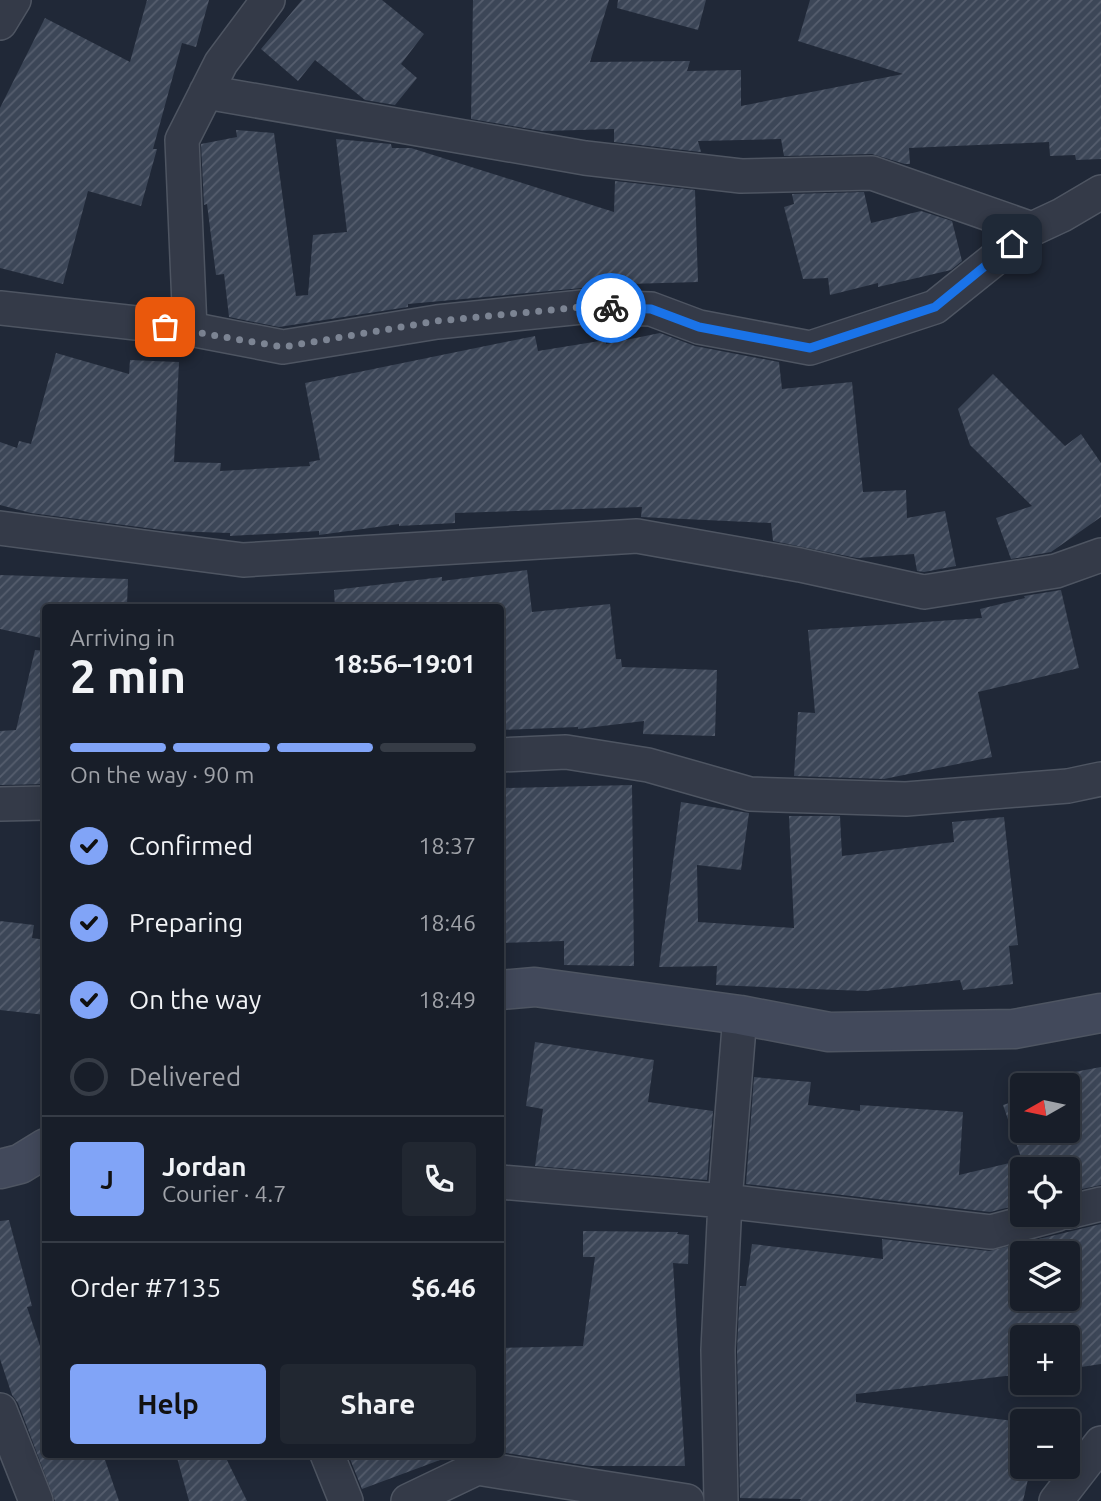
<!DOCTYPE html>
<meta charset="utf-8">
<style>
:root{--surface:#181e29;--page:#212731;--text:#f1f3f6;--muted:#9fa2a8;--line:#363c46;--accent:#81a4f7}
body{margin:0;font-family:Ubuntu,sans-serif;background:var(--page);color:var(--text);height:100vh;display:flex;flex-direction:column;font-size:26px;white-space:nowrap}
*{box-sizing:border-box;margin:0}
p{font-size:23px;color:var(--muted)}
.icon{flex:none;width:38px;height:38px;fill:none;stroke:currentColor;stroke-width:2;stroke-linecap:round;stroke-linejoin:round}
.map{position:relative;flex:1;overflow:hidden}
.details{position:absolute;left:42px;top:604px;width:462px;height:854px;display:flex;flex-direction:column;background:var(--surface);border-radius:7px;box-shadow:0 4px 18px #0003,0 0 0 2px var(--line)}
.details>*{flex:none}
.needle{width:46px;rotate:261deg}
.buttons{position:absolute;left:1010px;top:1073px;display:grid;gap:14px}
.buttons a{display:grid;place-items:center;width:70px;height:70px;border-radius:7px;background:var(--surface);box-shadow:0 4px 18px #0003,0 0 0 2px var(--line);font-size:35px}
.pin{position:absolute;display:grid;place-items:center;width:60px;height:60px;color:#fff;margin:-30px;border-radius:14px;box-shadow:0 4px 10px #0006}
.courier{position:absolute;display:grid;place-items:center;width:70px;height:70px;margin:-35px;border:5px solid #1a73e8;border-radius:50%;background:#fff;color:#222;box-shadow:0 2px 9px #0007}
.summary em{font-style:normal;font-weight:600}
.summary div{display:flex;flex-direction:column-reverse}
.summary{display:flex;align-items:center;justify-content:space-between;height:119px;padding:0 28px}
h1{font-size:46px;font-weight:600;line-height:52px}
.bar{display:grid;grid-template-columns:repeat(4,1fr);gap:10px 7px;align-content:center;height:84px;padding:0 28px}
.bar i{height:9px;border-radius:5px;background:var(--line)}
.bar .on{background:var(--accent)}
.bar p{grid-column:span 4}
.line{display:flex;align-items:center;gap:18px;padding:0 28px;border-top:2px solid var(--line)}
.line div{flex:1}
.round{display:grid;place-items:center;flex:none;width:74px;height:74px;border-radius:7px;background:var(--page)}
ol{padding:0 28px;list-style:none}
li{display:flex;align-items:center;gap:21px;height:77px}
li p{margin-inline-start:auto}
li .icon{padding:7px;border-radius:50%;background:var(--accent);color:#111;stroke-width:4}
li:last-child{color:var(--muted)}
li i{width:38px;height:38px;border:4px solid var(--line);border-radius:50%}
.cta{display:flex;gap:14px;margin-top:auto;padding:14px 28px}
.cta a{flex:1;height:80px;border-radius:7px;background:var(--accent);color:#111;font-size:28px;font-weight:600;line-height:80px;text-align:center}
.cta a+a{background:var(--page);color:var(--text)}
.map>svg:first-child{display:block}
</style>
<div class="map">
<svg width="1101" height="1501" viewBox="0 0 1101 1501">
<defs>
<pattern id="building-hatch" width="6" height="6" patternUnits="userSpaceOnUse" patternTransform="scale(1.75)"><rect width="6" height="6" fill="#3c4657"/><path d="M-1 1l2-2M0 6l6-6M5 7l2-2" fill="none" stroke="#565e6e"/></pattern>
</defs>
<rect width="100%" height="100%" fill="#202837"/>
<path fill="url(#building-hatch)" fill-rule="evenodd" d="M147 0H209L196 47 182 43 153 149H157L141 206 88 191 63 284 0 268V108L45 18 130 62Z
M302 0H382L424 34 401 64 417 78 395 105 365 100 315 60 298 81 261 49Z
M473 0H609L590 62 690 61 687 71 741 70V106L903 74 798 41 810 0H1101V159L1076 160 1075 155 1050 156 1049 142 909 148 910 164H905L872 154 784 156 781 139 698 141 701 152 614 142V129L543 131 471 119Z
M618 0H706L698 30 617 8Z
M236 130 274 133 296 296 308 295 313 235 347 232 336 139 391 144 392 148H411L614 212 615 181 695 190 698 282 593 285V287L408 304V307L279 327 229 317 224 274 216 275 207 204 204 205 201 144 237 137Z
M864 192 871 223 921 211 952 221 962 261 951 270 878 287V283L830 295 828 278 803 279 784 207 794 204 792 194Z
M660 333 695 346 779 362 782 389 852 382 863 492 906 490 907 518 945 511 956 566 924 572 917 571 914 554 857 558 773 541 771 523 641 517 642 507 455 513V523L399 526V524L319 535V531L230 536V533L170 531 31 513 0 505V442L17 448 19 441 31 444 56 353 129 374 130 360 179 362 174 462 221 463 220 471 310 466 309 462 320 460 305 383 535 336 538 351 606 340V344Z
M993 374 1065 446 1081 434 1101 463V517L1051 552 1011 559 996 518 1032 506 970 445 958 409Z
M527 570 532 612 610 604 616 659H621L622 667 717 670 715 736 643 734 644 721 578 729V727L500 730V607H335L334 590 442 577V581Z
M0 575 128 579 127 605 46 607V639L0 629Z
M1061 590 1079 668 978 692 992 757 884 779 794 776 798 712 815 713 808 630 982 618 980 609 1025 598 1024 596Z
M35 650 46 651V784L0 785V731L16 730Z
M632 785 634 966 564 965V941L500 943V886H506L504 788Z
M681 802 749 813 741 870 697 865 698 922 794 928 789 816H840L842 856 954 842 952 822 1004 817 1018 945 1009 946 1013 984 963 990 960 980 866 991 784 988 716 985 717 966 659 967Z
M0 921 34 925 32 938 46 940V1015L0 1010Z
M535 1042 654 1060 648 1102 713 1111 707 1180 535 1166 543 1109 526 1106Z
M1101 1067V1185L1068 1192V1169H1022V1204L990 1212 746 1184 754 1077 811 1082 808 1105 860 1111V1105L963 1112 959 1175 1022 1160 1003 1105 1022 1099V1130H1068V1085H1043L1042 1078Z
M9 1220 32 1306 27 1307 46 1364V1454H103L119 1501H55L18 1403 12 1395 0 1359V1221Z
M1101 1224V1364L1068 1369V1337H1022V1374L856 1394V1402L1022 1422V1466H1031L1023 1501H800L801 1499 740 1498 737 1350 740 1286H746L752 1244 883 1259 882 1239 989 1251ZM1022 1253H1068V1298H1022Z
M583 1231 678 1232 677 1234 689 1235 688 1264 673 1263 685 1466H590L500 1452V1348L583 1346 595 1257H583Z
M176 1454H224L247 1501H189Z
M348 1454H447L448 1457 362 1489Z"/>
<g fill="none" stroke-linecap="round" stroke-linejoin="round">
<g stroke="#4e5562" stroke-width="36">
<path id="street" d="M0 23 14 0
M206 92 585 158 741 176 872 173 1032 229
M0 308 190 329 283 347 437 322 582 307 651 309 699 327 810 348 935 307 1032 229 1062 215 1101 192
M190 329 182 140 221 63 268 0
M0 528 243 560 637 536 800 565 924 592 1056 571 1101 555
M500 755 566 752 648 765 750 794 906 799 1068 786 1101 779
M0 804 46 803
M500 1182 725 1201 991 1232 1058 1214
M1068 1212 1101 1204
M0 1410 36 1501
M327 1454 346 1501
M408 1501 477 1468 687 1501
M721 1501 718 1350 725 1201 740 1015
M1056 1501 1101 1443"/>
</g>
<g stroke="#4e5562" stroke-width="41">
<path id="secondary" d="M500 990 535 987 740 1015 829 1032 1014 1029 1101 1013
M0 1169 20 1164 46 1148"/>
</g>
<use href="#street" stroke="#343a48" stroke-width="33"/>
<use href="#secondary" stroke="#42495b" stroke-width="38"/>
</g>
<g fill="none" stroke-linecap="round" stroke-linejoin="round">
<path stroke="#7c8493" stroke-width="7" stroke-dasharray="0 12.6" d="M165 327 283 347 437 321 582 307 611 308"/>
<path stroke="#1a73e8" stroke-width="9" d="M611 308 651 309 699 327 810 348 935 307 1012 244"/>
</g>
</svg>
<div class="buttons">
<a><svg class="needle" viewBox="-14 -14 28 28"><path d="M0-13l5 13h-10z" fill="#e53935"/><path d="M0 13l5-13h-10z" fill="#9fa2a8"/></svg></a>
<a><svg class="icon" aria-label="locate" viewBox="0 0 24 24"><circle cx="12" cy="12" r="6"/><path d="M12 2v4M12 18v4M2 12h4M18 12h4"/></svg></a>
<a><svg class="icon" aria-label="layers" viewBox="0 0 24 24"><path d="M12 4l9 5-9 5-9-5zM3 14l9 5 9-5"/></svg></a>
<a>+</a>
<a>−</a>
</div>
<div class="pin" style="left:165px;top:327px;background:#ea580c"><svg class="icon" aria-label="bag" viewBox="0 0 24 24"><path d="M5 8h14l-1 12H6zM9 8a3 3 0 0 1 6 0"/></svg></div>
<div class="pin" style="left:1012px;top:244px;background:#1f2937"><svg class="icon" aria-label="home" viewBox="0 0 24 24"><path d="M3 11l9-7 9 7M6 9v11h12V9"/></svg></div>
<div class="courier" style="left:611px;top:308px"><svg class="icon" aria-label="bike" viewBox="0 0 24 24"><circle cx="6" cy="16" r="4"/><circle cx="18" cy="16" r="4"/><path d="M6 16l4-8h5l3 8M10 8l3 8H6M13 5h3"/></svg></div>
<section class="details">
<div class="summary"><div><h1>2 min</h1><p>Arriving in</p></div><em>18:56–19:01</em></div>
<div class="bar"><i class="on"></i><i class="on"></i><i class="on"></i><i></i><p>On the way · 90 m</p></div>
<ol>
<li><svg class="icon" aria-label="check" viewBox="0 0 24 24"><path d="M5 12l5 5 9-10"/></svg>Confirmed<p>18:37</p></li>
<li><svg class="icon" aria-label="check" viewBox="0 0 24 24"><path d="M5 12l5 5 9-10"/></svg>Preparing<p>18:46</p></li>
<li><svg class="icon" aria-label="check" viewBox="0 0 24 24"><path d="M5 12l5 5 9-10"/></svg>On the way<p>18:49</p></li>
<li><i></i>Delivered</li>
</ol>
<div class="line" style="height:126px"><b class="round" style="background:var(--accent);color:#111">J</b><div><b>Jordan</b><p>Courier · 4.7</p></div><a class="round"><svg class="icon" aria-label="phone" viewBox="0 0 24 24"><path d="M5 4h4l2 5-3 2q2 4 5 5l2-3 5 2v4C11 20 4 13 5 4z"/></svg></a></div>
<div class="line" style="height:91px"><div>Order #7135</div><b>$6.46</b></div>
<div class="cta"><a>Help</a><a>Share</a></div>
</section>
</div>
